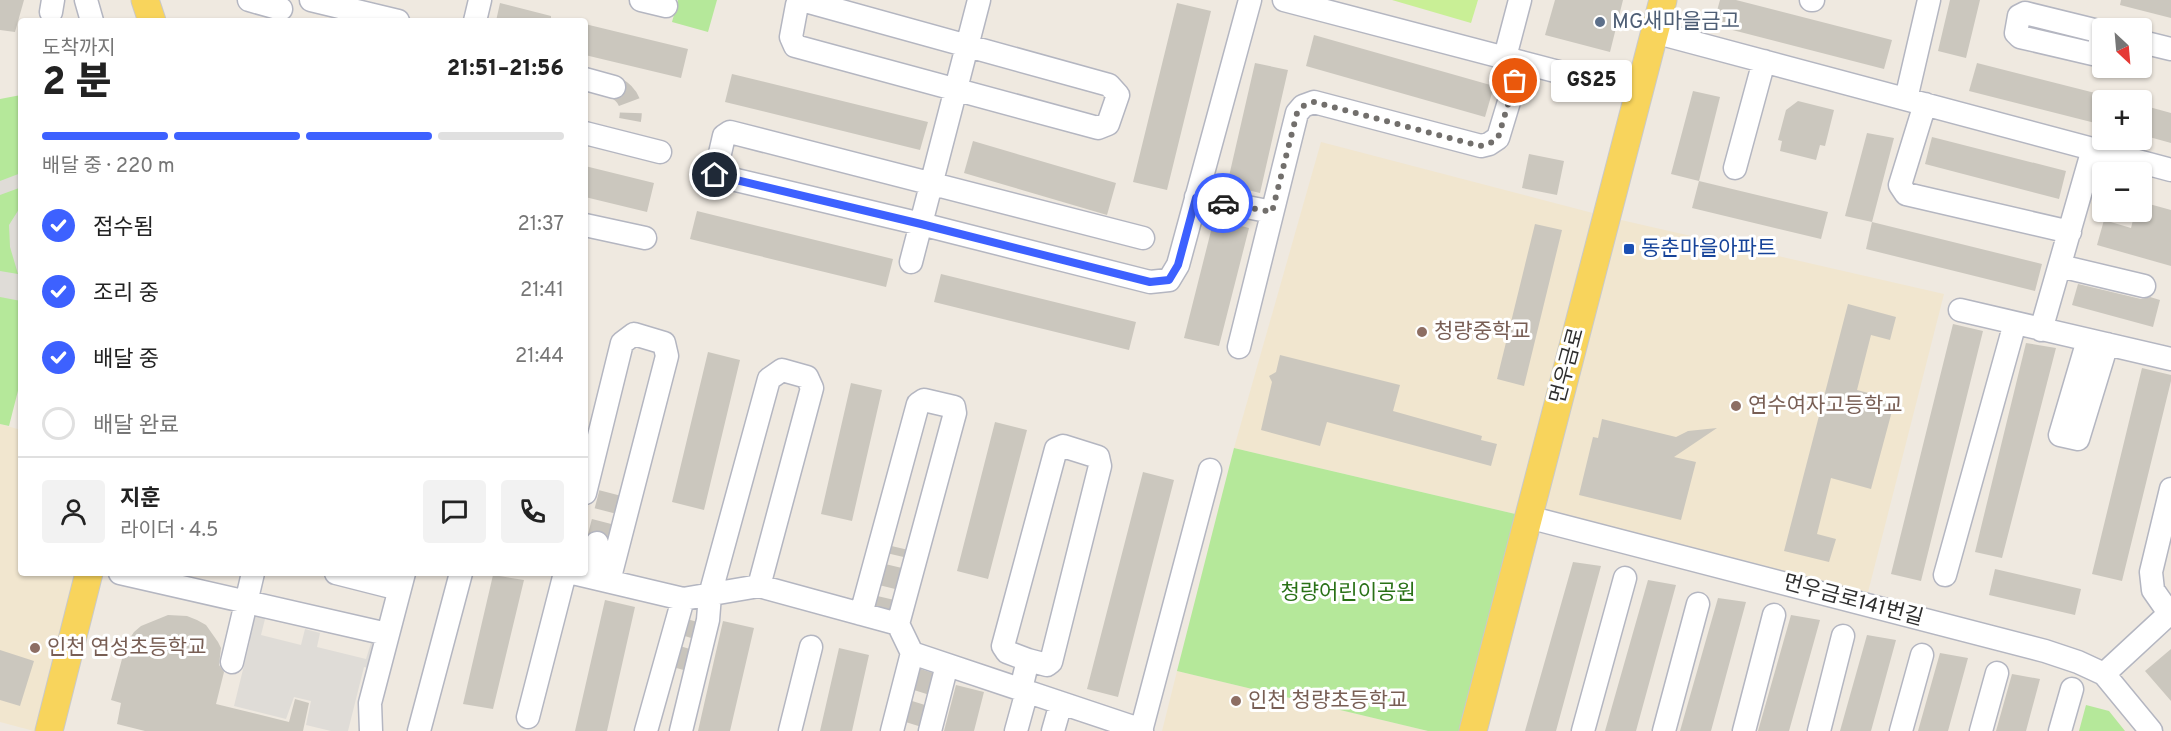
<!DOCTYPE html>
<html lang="ko">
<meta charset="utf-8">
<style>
:root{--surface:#fff;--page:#f2f2f2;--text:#222;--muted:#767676;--line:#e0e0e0;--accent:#3d61ff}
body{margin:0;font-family:Overpass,"Noto Sans KR",sans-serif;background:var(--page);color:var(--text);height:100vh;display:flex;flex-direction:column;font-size:22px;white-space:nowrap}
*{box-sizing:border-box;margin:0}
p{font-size:20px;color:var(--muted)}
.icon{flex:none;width:33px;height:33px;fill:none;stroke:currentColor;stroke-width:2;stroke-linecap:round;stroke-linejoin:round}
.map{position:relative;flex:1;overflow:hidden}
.side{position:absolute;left:18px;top:18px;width:570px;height:558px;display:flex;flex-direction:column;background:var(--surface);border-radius:6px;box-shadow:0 2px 4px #0004}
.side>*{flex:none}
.needle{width:39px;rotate:154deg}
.controls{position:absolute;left:2092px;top:18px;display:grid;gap:12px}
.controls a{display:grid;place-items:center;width:60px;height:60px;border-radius:6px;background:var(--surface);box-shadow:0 2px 4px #0004;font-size:30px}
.pin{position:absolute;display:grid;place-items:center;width:51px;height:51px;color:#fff;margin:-26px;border:3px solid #fff;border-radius:50%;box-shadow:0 2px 6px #0007}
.courier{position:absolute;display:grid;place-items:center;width:60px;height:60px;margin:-30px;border:4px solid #3d61ff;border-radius:50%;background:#fff;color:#222;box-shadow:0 2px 8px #0007}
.bubble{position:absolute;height:42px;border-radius:6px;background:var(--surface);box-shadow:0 2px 4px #0004;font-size:20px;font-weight:800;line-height:42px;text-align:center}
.headline em{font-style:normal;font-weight:800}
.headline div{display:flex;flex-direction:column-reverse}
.headline{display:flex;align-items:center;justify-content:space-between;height:102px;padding:0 24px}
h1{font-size:39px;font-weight:800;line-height:45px}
.bar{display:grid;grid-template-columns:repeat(4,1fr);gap:9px 6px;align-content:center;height:72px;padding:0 24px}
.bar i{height:8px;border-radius:4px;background:var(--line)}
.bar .current{background:var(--accent)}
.bar p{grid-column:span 4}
.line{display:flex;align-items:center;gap:15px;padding:0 24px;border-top:2px solid var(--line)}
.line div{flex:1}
.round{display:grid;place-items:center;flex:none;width:63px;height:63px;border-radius:6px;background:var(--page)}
ol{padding:0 24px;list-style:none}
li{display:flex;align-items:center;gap:18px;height:66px}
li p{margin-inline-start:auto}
li .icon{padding:6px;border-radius:50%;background:var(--accent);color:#fff;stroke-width:4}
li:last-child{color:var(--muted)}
li i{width:33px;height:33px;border:3px solid var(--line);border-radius:50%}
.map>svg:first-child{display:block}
</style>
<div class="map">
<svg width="2171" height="731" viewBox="0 0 2171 731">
<rect width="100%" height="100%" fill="#efe9e0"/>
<path fill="#f1e6cf" d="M1321 142 1608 217 1944 294 1865 604 1528 517 1234 448Z
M0 424 21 430V573H88L49 731H34L0 722Z
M1177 671 1428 731H1162Z"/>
<path fill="#b5e89a" d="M678 0H717L708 32 672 22Z
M21 95V379L9 426 0 424V99Z
M1234 448 1528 517 1473 731H1428L1177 671Z
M2086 705 2109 711 2125 731H2079Z"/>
<path fill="#c9ef96" d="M1392 0H1478L1471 23Z"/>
<path fill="#dfdcd7" d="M21 173V189L19 188 0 195V181Z
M21 206V301L0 297V271L18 274 10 247 9 225Z
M253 615H266L261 635 301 645 305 629 320 633 317 647 366 659 371 643 375 644 374 669 364 667 348 731H331L306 725 311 701 294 697 286 719 234 706 250 641 244 639Z"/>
<path fill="#cbc7be" d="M0 0H24L15 32 0 30Z
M1555 0H1623L1610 52 1545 35Z
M1720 0H1736L1892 40 1884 69 1713 25Z
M1950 0H1980L1966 58 1938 51Z
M2121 0H2171V18L2120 5Z
M500 3 551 16V21H496Z
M1177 3 1211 11 1167 190 1133 182Z
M585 24 688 49 681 78 585 55Z
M1314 35 1494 86 1485 117 1306 66Z
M1255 63 1288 70 1260 193 1227 185Z
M1977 63 2103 95V125L1969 91Z
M732 74 928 122 920 150 725 102Z
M1693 91 1720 97 1699 181 1671 174Z
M1798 101 1834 110 1825 146 1820 145 1816 160 1780 151 1782 141 1778 140 1786 110Z
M2142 105 2171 113V143L2142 135Z
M1867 133 1894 138 1872 222 1845 216Z
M1932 137 2066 171 2059 199 1925 164Z
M973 141 1116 183 1107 215 964 173Z
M1529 154 1564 161 1557 195 1522 188Z
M585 166 654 183 647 212 585 197Z
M1699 181 1828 212 1821 239 1692 208Z
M2142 202 2171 210V266L2097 245 2104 220 2131 228 2135 212H2142Z
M697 211 893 259 886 287 690 239Z
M1214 219 1249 228 1219 346 1184 338Z
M1872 222 2042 264 2035 291 1866 249Z
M1535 224 1562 230 1524 386 1497 379Z
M941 274 1136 322 1129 350 934 302Z
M2078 284 2141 299 2150 297 2160 300 2153 327 2072 305Z
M1848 304 1896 317 1890 340 1871 335 1857 390 1895 400 1871 489 1831 478 1817 534 1836 539 1829 562 1784 551Z
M1953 324 1983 331 1921 581 1891 574Z
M2026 343 2056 348 2002 558 1975 552Z
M708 352 740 360 704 510 672 502Z
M1280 355 1400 385 1393 411 1482 436 1481 440 1497 444 1491 466 1327 422 1320 446 1261 430 1272 382 1269 376 1276 372Z
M2142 368 2171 375V381L2122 581 2092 574Z
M851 383 882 390 852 521 821 514Z
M1602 419 1676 437 1688 431 1717 428 1674 457 1696 462 1681 520 1579 495 1593 437 1598 438Z
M995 422 1027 430 988 579 957 571Z
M1143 472 1174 480 1118 697 1087 689Z
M1573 562 1601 566 1556 731H1525Z
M1995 569 2081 589 2075 615 1989 595Z
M493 575 524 580 493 709 463 704Z
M1648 580 1676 585 1636 731H1605Z
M1718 598 1746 602 1711 731H1680Z
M605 600 635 607 607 731H575Z
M168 615 187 616 197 620 206 625 218 642 221 648 219 665 224 672 216 704 289 722 295 699 309 703 303 731H145L117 724 121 703 111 700 126 644 134 632 141 626Z
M1791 615 1820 620 1789 731H1758Z
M723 621 754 628 730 731H698Z
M1867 635 1896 640 1871 731H1840Z
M839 648 869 655 852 731H820Z
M2171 649V701L2145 671Z
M0 650 34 661 20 706 0 700Z
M1940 653 1968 658 1948 731H1918Z
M2012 674 2040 679 2026 731H1996Z
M956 685 984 692 974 731H944Z"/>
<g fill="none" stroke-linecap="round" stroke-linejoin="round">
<path stroke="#c8c4bc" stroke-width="22" stroke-dasharray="22 11" stroke-linecap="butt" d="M614 87C628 94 633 104 630 120
M597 543 610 493
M883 620 900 548
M680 669 694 621
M912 724 932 660"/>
<g stroke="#b4b6c1" stroke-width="25">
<path id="minor" d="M86 0 92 21
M249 0 281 9
M311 0 398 21
M641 0 666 6
M1284 0 1639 93
M1811 0H1813
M805 1 1109 85 1118 95 1108 124 1098 128 795 46 791 37 797 5Z
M51 12 53 0
M475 21 480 0
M1654 32 2171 170
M2102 32 2098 52 2093 54 2020 37 2016 33 2019 16 2025 13 2102 32H2103
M2142 42 2171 49
M1505 57 1520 0
M585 79 614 87
M1906 99 1929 0
M1925 104 1900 185 1906 194 2070 232
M585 133 660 152
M1735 168 1764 61
M1196 197 1272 212
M585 225 645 238
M1143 238 730 132 724 136 715 175 921 224 1150 282 1169 280 1178 265 1250 0
M911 262 979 0
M2060 266 2144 286
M1960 310 2171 359
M2041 330 2093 149
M2088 340 2060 435 2078 439 2107 344
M1239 347 1297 113 1303 106 1314 102 1481 146 1489 144 1498 138 1521 62
M585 493 622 343 634 334 664 343 667 356 609 581
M1528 517 2045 651 2078 662 2104 674 2151 731
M120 573 387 634
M336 573 399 589
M573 573 683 599 759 586 898 624 912 653 1142 730
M1945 575 2015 323
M589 576 597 543
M2169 613 2153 590 2151 572 2171 489
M861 614 918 404 924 400 954 407 955 413 898 624
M232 662 253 573
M2104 674 2171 612
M1021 689 1028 660 1047 665 1051 662 1100 466 1098 457 1063 446 1056 449 1003 646 1007 652 1028 660
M528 717 565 573
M371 731 370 703 404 573
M419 731 461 573
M646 731 683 599
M681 731 708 620 710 595 769 379 782 370 807 377 812 388 759 586
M790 731 811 647
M892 731 912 653
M930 731 947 665
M1016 731 1027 691
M1053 731 1061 703
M1141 731 1210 470
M1583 731 1625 578
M1664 731 1698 604
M1744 731 1774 615
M1819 731 1843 636
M1901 731 1922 655
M1981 731 1997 673
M2060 731 2072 689"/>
</g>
<g stroke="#c9c9c9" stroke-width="29">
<path id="major" d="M145 0 152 21
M49 731 89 573
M1473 731 1663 0"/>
</g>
<use href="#minor" stroke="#fff" stroke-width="22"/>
<use href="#major" stroke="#f8d45c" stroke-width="27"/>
</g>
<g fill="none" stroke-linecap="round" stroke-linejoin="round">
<path stroke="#726f6c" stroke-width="6" stroke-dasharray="0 10.8" d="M1223 203 1272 212 1297 113 1303 106 1314 102 1480 146 1489 144 1498 138 1515 81"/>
<path stroke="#3d61ff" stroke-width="8" d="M715 175 921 224 1150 282 1169 280 1178 265 1196 198 1223 203"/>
</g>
<circle fill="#5c6f8a" stroke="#fff" stroke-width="2" cx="1600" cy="22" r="6"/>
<rect fill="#1a4fb4" stroke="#fff" stroke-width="2" x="1623" y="243" width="12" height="12" rx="3"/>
<g fill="#8d6e63" stroke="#fff" stroke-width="2">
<circle cx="1422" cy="332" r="6"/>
<circle cx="1736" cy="406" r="6"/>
<circle cx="35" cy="648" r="6"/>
<circle cx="1236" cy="701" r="6"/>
</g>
<g text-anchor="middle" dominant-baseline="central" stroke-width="6" stroke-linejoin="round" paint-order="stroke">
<g font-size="21" fill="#4e5e75" stroke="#fff" text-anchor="start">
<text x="1612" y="22">MG새마을금고</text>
</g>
<g font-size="21" fill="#164399" stroke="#fff" text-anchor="start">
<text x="1641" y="249">동춘마을아파트</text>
</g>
<g font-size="21" fill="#785e54" stroke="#fff" text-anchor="start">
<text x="1434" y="332">청량중학교</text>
<text x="1748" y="406">연수여자고등학교</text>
<text x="47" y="648">인천 연성초등학교</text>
<text x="1248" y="701">인천 청량초등학교</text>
</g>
<g font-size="21" fill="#2e2e2e" stroke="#fff">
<text transform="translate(1568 366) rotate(-75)">먼우금로</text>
<text transform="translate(1853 601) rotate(15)">먼우금로141번길</text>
</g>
<g font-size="21" fill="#2a7117" stroke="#fff">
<text x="1348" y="593">청량어린이공원</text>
</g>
</g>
</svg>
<div class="controls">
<a><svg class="needle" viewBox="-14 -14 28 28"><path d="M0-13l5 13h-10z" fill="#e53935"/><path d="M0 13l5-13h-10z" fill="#767676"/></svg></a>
<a>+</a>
<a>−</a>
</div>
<div class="pin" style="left:1515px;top:81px;background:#ea580c"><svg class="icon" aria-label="bag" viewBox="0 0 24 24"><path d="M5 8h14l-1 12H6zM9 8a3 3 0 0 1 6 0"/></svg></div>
<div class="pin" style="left:715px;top:175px;background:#1f2937"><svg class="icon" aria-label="home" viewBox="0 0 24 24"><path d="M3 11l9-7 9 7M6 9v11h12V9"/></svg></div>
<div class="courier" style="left:1223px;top:203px"><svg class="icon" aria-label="car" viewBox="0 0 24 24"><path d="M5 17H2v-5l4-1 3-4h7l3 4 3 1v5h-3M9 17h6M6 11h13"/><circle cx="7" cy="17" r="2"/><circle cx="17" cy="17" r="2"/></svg></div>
<div class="bubble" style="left:1551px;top:60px;width:81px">GS25</div>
<section class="side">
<div class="headline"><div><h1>2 분</h1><p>도착까지</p></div><em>21:51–21:56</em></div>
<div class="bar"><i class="current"></i><i class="current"></i><i class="current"></i><i></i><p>배달 중 · 220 m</p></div>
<ol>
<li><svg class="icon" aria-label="check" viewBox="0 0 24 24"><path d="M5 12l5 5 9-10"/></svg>접수됨<p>21:37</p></li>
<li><svg class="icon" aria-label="check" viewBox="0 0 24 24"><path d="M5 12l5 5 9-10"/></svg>조리 중<p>21:41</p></li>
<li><svg class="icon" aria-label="check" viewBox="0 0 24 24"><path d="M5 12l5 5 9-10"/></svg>배달 중<p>21:44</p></li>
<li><i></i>배달 완료</li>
</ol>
<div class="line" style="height:108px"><a class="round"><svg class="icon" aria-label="person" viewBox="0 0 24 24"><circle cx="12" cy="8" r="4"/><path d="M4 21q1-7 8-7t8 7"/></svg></a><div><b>지훈</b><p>라이더 · 4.5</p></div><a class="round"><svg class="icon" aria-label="chat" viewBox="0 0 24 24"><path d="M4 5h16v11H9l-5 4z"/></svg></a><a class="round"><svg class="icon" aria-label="phone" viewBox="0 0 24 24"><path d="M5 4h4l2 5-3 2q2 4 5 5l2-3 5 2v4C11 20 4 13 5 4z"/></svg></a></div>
</section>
</div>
